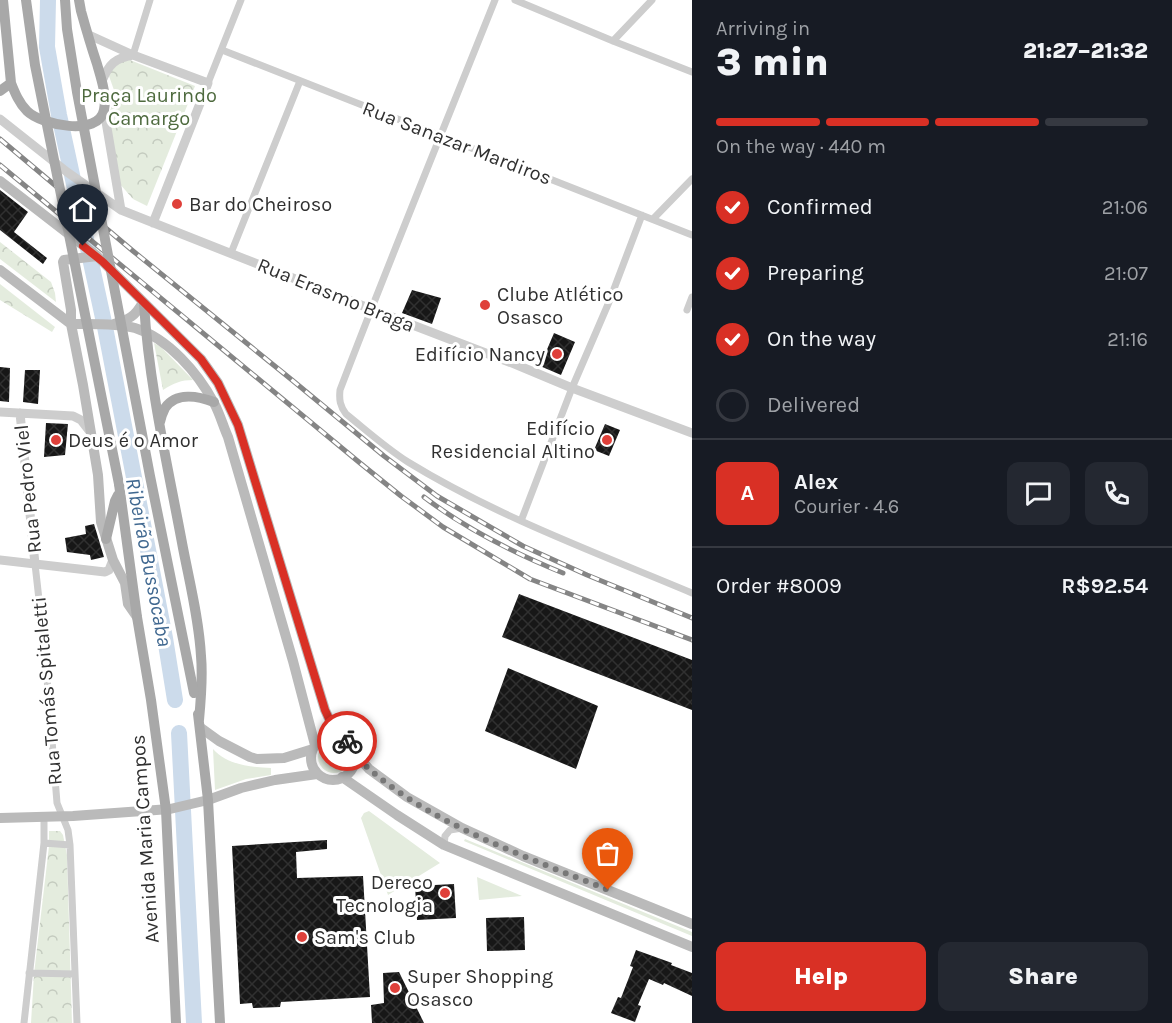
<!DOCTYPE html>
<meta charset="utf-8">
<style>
:root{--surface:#171b24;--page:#242831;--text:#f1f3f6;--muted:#9ea1a6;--line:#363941;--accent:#d93025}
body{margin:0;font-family:Karla,sans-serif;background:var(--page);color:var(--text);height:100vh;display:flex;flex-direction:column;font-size:22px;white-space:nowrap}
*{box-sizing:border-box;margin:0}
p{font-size:20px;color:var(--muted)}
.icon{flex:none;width:33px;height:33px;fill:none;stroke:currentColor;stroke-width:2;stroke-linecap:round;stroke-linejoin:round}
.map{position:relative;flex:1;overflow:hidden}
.side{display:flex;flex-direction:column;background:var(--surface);width:480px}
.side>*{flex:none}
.pin{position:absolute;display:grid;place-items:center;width:51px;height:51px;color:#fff;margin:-62px -26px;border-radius:50% 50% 50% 0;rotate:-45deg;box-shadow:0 0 6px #0007}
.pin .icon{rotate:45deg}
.courier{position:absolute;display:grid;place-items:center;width:60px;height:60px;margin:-30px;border:4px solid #d93025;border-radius:50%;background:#fff;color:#222;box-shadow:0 2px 8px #0007}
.summary em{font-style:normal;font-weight:800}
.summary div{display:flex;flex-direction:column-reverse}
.summary{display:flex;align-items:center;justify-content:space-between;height:102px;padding:0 24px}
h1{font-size:39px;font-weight:800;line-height:45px}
.bar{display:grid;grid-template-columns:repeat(4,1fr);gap:9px 6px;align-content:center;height:72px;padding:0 24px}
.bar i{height:8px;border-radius:4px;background:var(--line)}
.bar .on{background:var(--accent)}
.bar p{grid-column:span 4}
.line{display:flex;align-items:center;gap:15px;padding:0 24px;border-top:2px solid var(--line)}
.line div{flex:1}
.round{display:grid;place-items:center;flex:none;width:63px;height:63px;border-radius:12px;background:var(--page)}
ol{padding:0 24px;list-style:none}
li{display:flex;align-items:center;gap:18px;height:66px}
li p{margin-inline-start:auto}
li .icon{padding:6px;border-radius:50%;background:var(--accent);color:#fff;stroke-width:4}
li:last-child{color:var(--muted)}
li i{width:33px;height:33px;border:3px solid var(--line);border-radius:50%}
.button{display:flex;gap:12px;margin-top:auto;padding:12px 24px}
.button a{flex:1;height:69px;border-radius:12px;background:var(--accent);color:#fff;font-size:24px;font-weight:800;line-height:69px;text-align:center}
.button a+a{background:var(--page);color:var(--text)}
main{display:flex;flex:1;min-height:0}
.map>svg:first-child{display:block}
</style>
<main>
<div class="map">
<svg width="692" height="1023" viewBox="0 0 692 1023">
<defs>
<pattern id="park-crowns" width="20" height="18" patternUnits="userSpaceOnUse" patternTransform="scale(1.5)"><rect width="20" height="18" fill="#e4ecde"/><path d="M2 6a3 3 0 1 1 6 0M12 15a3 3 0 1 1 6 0" fill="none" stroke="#c4cbbf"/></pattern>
<pattern id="building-cross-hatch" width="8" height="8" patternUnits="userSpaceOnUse" patternTransform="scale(1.5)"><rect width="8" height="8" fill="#171717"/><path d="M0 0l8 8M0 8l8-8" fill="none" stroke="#303030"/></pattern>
</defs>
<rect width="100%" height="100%" fill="#fff"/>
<path fill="#e4ecde" d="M318 757a16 16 0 1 1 32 0a16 16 0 1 1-32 0Z
M213 749C227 765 251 767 271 768V775L246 779 215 790Z
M369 811 440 863 388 895 361 818 364 813Z
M465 839 692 932V936L464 841Z
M477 877 522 896 479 900Z"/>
<path fill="url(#park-crowns)" d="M130 60 195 86 147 206 133 199 119 183 108 116 113 103 115 93 109 76 110 72 120 61Z
M0 242 51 282 55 293 56 302 0 259Z
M0 284 55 327 52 332 0 300Z
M154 343 161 347 193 380C181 380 174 383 163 390Z
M49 831H60L63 835 67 855 72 1023H31L34 974 49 846Z"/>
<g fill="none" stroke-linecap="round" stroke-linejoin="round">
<path stroke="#ccdbeb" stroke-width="16" d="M48 0 47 47 59 115 105 327 165 638 175 700
M179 733 194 1023"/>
</g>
<path fill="url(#building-cross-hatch)" d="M0 190 28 212 14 232 47 258 43 264 0 230Z
M412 290 441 298 432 324 402 313Z
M554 333 575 342 561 375 540 366Z
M0 367 10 368 9 402 0 401Z
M25 370H40L38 404 23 402Z
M46 423 68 424 65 455 44 457Z
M605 424 620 430 609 456 594 450Z
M94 524 104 557 91 560 90 555 67 552 65 538 86 534 85 526Z
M519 594 692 660V710L502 637Z
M508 668 598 706 576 769 485 731Z
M327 840V849L296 852 297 878 363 876 370 997 281 1002 280 1007 253 1008 252 1003 240 1004 232 846Z
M454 884 456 918 417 920 415 886Z
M524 917 525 950 487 951 486 918Z
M636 950 672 963 671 965 692 973V996L664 983 663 985 649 979 638 1005 641 1006 635 1022 611 1013 618 997 621 998 633 967 630 966Z
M399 972 424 1023H372L371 1005 384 1003 383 973Z"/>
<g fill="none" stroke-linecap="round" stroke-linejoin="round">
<path stroke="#cdcdcd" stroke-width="7" d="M495 0C443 130 390 259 340 390 339 400 340 406 346 414 366 430 386 448 408 462 496 516 597 553 692 593
M515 0 613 41 692 72
M613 41 652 0
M222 50 692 235
M133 55 150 0
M208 83 241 0
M653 219 692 179
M231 253 300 81
M687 310 692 297
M521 521 572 388 609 302 642 215
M35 564 45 653 57 803 68 830 70 845 77 1023
M44 843 70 845
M444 845 445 836 450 830 462 828
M29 973 75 974
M24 1023 44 843V817"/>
<path stroke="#cdcdcd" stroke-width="9" d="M89 35 133 55 208 83 153 223
M102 81C109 64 115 58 133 55
M104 110 121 210
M0 119 67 172 121 210 371 309 517 365 572 388 692 433
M0 412 73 416 81 420 91 433
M20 413 35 564
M0 560 105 572 109 570 113 560"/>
<path stroke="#bababa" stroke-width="10" d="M0 181 97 256 201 359 218 383 238 425 325 710 337 736
M97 256 64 260 63 262 71 310V324L83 385 98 475 101 522 113 560 125 583 128 604 137 617
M0 270 71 324
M71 324C90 324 118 323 135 328 168 338 198 373 214 403 220 414 223 426 228 437L293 661 315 745
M114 324C129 319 135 317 143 302
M201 728 219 741 250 757 257 759 284 758 313 749
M311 758a22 22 0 1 1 44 0a22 22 0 1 1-44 0Z
M354 752 369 769 407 797 462 828 523 856 692 924
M342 777 397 815 444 845 692 947
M0 818 73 816 170 809 208 800 241 788 275 780 317 774"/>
<path stroke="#a8a8a8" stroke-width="10" d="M3 0 11 83C15 93 19 103 27 111 41 125 99 137 104 110 107 95 101 78 97 64 91 46 86 29 81 11L79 0
M0 91 11 83
M144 304C149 386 168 467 183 548 190 584 199 620 201 656 203 678 201 699 199 720
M160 422C161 417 163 412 165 408 176 392 198 396 214 402
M119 484 137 617 151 700 166 810 176 1023
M106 539 115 501 118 495
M198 714 208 800 220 1023"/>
<g stroke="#858585" stroke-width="5">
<path id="rail" d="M0 139 133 251 292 380 384 456 437 496 523 546 587 575 692 618
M0 165 360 463 401 496 443 527 530 579 692 640
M424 497C466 529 514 553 563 573"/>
</g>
<use href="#rail" stroke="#fff" stroke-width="3" stroke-dasharray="9" stroke-linecap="butt"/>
<path stroke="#a8a8a8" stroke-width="10" d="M26 0 35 65 119 484
M65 0 67 29 77 92 150 476 194 693"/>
</g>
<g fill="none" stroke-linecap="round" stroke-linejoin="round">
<path stroke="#787878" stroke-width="6" stroke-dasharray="0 10.8" d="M347 741C354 749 358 759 367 767 432 825 527 857 608 890"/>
<path stroke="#d93025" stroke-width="8" d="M83 246 103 262 201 359 218 383 238 425 325 710 337 736 347 741"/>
</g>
<g fill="#df403a" stroke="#fff" stroke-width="2">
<circle cx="177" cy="204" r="6"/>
<circle cx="485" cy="305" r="6"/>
<circle cx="557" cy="354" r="6"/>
<circle cx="56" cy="440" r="6"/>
<circle cx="607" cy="440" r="6"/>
<circle cx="445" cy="893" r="6"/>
<circle cx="302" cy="937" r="6"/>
<circle cx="395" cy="988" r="6"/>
</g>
<g text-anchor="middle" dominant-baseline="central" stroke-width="6" stroke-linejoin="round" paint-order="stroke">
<g font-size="20" fill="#4e6a3e" stroke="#fff">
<text x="149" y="95">Praça Laurindo<tspan x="149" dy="23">Camargo</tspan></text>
</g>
<g font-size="20" fill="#303030" stroke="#fff">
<text transform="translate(457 143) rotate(21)">Rua Sanazar Mardiros</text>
<text transform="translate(336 295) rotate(22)">Rua Erasmo Braga</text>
<text transform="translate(28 489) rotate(-96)">Rua Pedro Viel</text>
<text transform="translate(47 691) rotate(-95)">Rua Tomás Spitaletti</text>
<text transform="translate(145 839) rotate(-94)">Avenida Maria Campos</text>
</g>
<g font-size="20" fill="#303030" stroke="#fff" text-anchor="start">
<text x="189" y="204">Bar do Cheiroso</text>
<text x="497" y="294">Clube Atlético<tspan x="497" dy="23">Osasco</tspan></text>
<text x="545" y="354" text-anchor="end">Edifício Nancy</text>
<text x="595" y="428" text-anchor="end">Edifício<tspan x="595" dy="23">Residencial Altino</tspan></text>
<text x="68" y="440">Deus é o Amor</text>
<text x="433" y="882" text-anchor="end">Dereco<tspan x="433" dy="23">Tecnologia</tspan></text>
<text x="314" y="937">Sam's Club</text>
<text x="407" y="976">Super Shopping<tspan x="407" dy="23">Osasco</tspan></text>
</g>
<g font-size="21" font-style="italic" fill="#406890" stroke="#fff">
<text transform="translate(149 562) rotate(79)">Ribeirão Bussocaba</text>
</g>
</g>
</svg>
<div class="pin" style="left:608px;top:890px;background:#ea580c"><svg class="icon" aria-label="bag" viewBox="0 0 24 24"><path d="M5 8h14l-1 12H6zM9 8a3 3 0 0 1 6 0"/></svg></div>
<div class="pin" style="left:83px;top:246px;background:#1f2937"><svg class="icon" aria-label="home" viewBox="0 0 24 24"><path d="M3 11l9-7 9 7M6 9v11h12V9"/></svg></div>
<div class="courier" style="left:347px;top:741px"><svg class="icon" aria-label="bike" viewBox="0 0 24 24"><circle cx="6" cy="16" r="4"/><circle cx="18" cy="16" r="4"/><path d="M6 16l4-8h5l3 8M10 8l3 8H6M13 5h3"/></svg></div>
</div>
<section class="side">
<div class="summary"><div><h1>3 min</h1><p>Arriving in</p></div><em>21:27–21:32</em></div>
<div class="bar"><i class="on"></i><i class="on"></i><i class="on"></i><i></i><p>On the way · 440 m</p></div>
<ol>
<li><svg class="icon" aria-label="check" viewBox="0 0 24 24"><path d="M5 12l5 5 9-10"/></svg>Confirmed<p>21:06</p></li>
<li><svg class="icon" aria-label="check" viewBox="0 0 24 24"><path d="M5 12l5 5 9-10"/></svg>Preparing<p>21:07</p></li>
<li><svg class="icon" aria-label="check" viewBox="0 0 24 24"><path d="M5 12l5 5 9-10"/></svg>On the way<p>21:16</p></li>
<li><i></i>Delivered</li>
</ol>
<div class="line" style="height:108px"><b class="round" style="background:var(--accent);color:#fff">A</b><div><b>Alex</b><p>Courier · 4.6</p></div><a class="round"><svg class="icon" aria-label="chat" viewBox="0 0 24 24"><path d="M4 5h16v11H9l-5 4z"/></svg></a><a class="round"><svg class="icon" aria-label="phone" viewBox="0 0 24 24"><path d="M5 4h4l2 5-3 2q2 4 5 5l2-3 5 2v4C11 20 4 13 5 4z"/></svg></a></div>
<div class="line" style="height:78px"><div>Order #8009</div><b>R$92.54</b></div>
<div class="button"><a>Help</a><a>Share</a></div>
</section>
</main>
